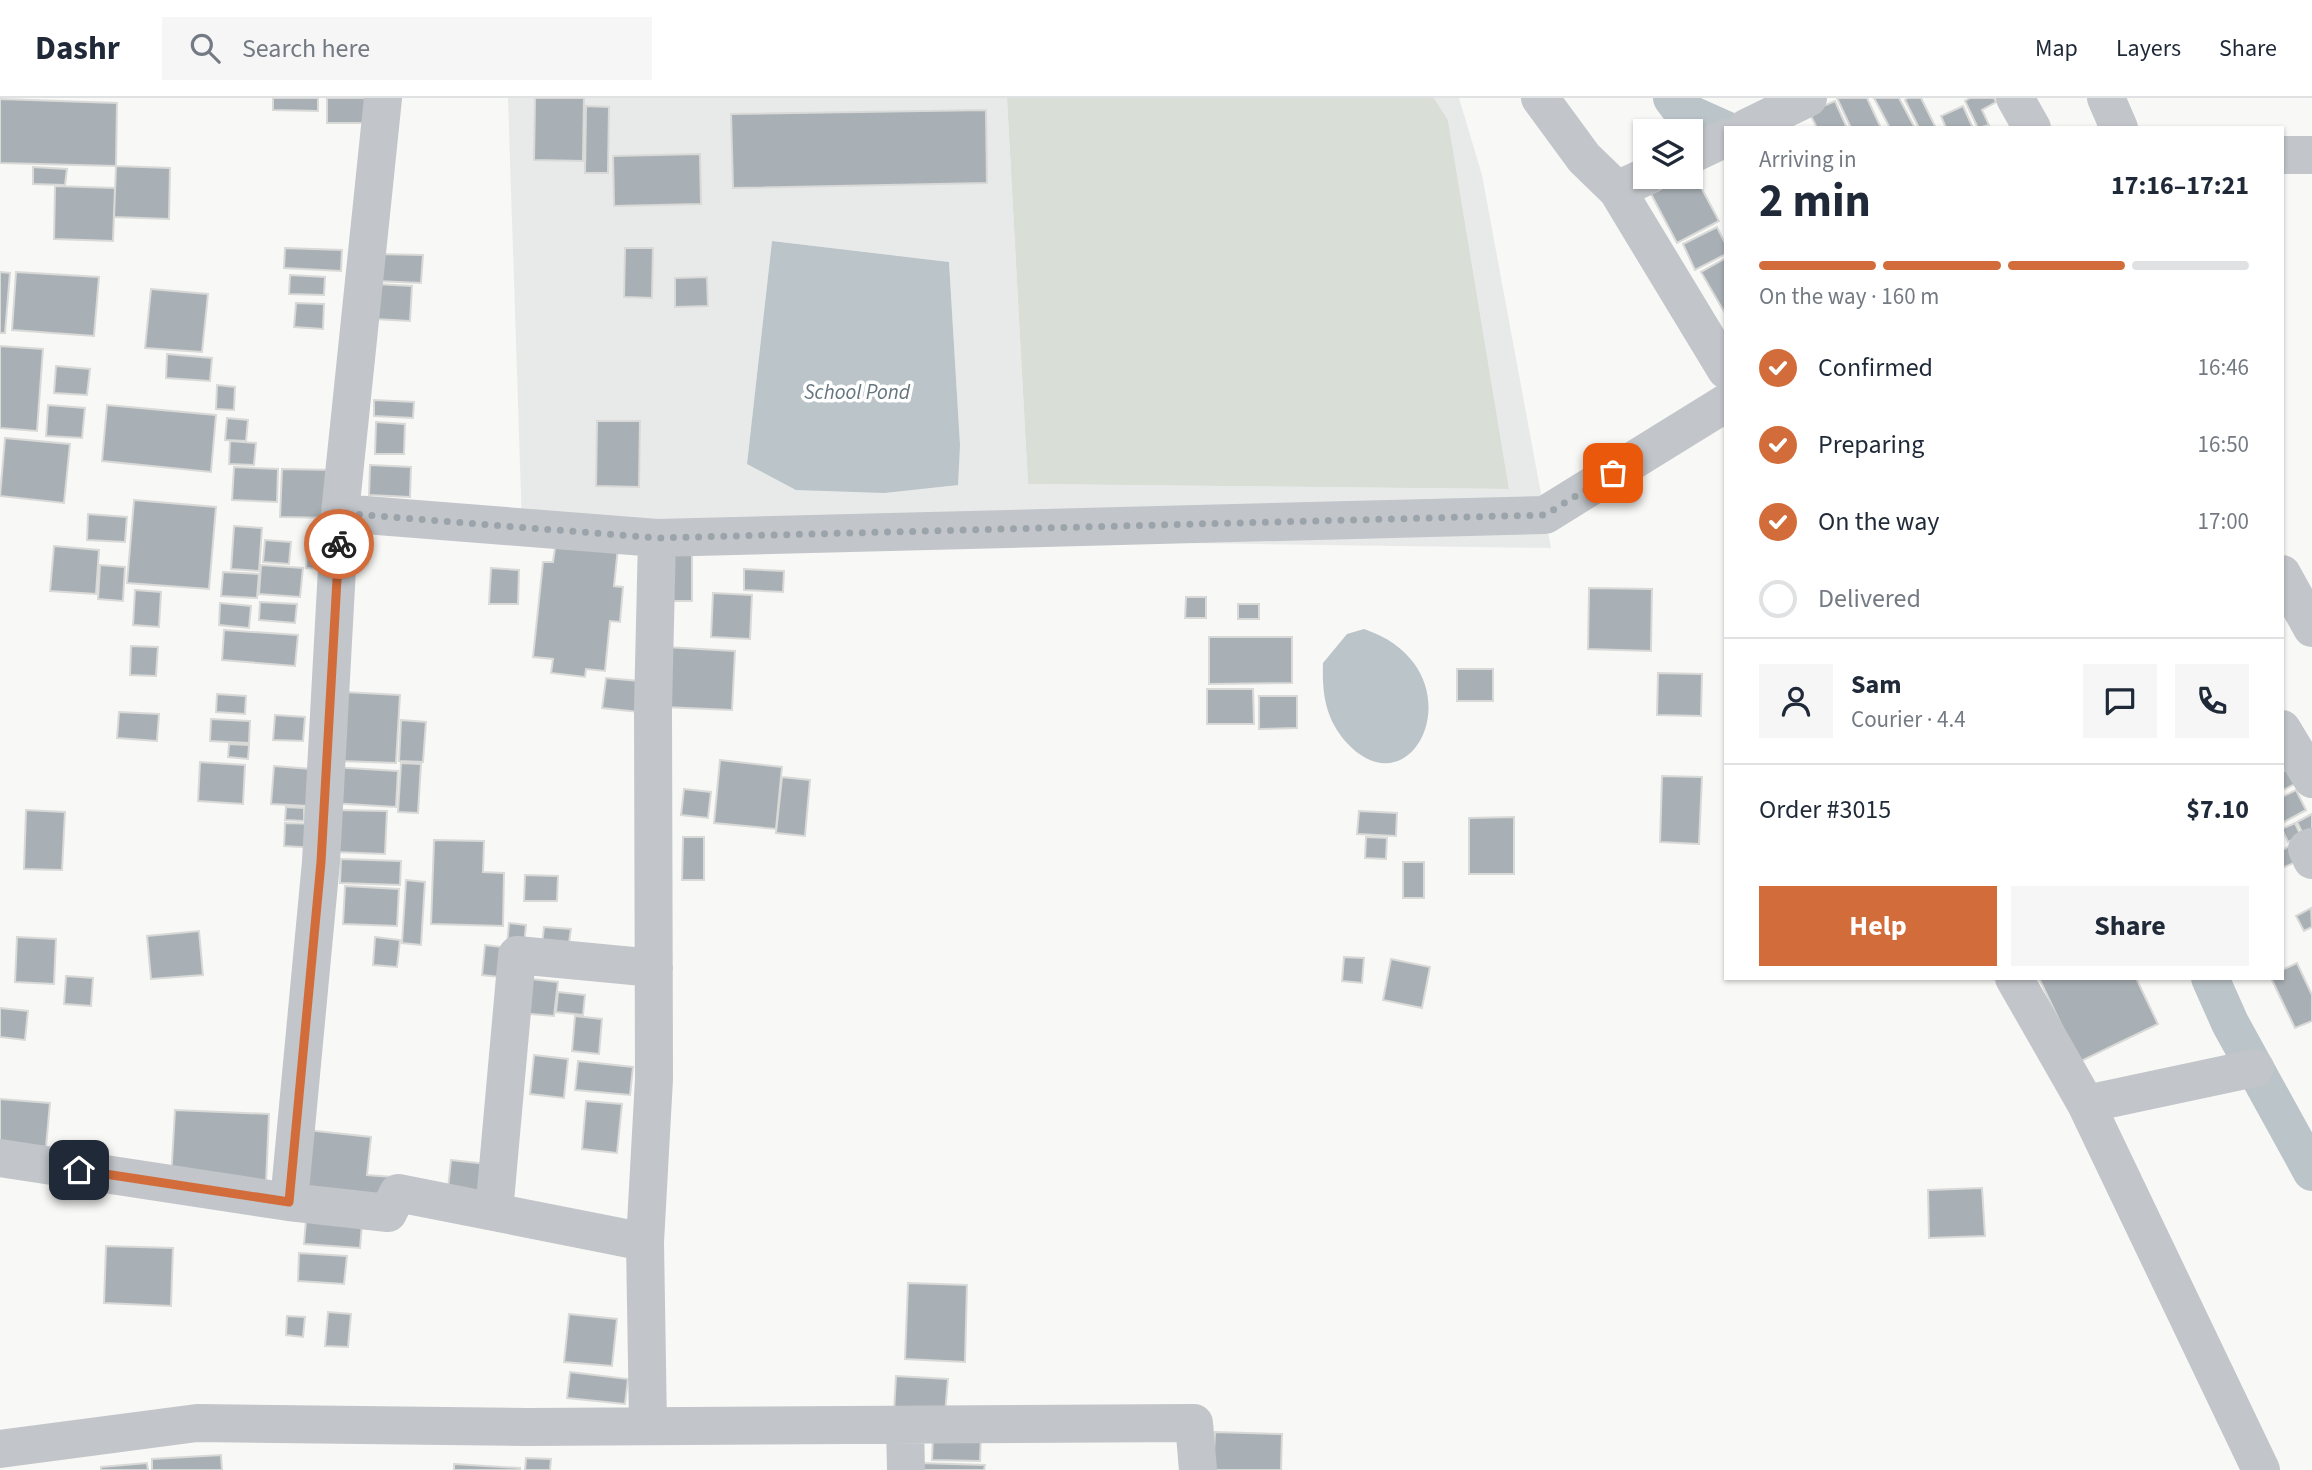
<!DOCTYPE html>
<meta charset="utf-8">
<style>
:root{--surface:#fff;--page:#f6f6f7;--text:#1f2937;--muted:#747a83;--line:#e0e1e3;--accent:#d26d3b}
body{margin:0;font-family:"Source Sans 3",sans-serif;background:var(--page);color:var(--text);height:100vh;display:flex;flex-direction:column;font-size:26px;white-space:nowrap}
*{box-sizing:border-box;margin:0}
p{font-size:23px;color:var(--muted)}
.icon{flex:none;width:38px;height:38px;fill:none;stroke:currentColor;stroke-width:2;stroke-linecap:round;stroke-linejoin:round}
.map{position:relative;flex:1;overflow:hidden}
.side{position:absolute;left:1724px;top:28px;width:560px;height:854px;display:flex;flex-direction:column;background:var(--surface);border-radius:0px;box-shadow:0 2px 5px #0004}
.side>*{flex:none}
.buttons{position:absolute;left:1633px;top:21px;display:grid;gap:14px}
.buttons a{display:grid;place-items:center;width:70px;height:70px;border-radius:0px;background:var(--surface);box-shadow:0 2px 5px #0004;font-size:35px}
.pin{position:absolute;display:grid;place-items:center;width:60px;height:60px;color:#fff;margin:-30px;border-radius:14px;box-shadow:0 4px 10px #0006}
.courier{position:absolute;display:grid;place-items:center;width:70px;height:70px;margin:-35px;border:5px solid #d26d3b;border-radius:50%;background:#fff;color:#222;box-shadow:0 2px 9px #0007}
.overview em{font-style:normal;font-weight:700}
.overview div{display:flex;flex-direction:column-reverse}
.overview{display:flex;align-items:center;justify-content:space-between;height:119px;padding:0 35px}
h1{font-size:46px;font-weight:700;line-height:52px}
.bar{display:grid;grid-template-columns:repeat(4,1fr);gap:10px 7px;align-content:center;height:84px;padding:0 35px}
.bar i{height:9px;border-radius:5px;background:var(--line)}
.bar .on{background:var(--accent)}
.bar p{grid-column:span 4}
.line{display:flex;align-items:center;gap:18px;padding:0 35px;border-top:2px solid var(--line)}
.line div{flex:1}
.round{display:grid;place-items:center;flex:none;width:74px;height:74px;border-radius:0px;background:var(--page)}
ol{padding:0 35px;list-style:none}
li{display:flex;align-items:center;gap:21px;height:77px}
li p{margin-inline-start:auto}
li .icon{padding:7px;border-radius:50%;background:var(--accent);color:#fff;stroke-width:4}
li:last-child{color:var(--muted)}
li i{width:38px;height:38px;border:4px solid var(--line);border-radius:50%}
.button{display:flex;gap:14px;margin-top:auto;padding:14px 35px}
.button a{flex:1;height:80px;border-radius:0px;background:var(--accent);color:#fff;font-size:28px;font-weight:700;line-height:80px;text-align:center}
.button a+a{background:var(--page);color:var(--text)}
header{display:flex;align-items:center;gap:42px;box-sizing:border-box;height:98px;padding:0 35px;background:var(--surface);border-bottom:2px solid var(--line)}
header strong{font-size:33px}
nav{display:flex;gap:38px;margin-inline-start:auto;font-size:24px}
.search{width:490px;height:63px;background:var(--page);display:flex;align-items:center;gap:18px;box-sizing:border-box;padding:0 24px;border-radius:0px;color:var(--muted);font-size:26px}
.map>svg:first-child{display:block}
</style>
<header>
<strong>Dashr</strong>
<div class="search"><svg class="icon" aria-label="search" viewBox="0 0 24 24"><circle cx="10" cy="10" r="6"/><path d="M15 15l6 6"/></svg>Search here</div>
<nav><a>Map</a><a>Layers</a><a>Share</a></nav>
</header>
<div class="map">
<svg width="2312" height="1372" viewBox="0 0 2312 1372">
<rect width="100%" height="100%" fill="#f8f8f6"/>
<path fill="#e8eae9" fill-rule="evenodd" d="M508 0H535L534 62 583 63 584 0H1007L1028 386 1509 391 1448 22 1434 0H1459L1482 77 1551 450 1043 443 522 428ZM587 8 609 9 608 75H585ZM986 12V85L733 89 731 16ZM700 57 701 106 614 108V58ZM772 143 949 164 960 347 747 366ZM625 150H653L652 199 624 198ZM707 179 708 208 676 209 675 180ZM597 323H640L638 389 596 388Z"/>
<path fill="#d9ded7" d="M1007 0H1434L1448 22 1509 391 1028 386Z"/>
<path fill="#bbc4c8" d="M772 143 949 164 960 347 958 387 884 395 796 392 747 366Z
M1364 531C1482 571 1415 720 1346 644 1325 620 1322 595 1323 565L1347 536Z"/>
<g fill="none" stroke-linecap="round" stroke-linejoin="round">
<path stroke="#bbc4c8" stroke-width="38" d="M1672 0 1681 12 1726 32
M2210 880 2230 925 2312 1074"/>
</g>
<path fill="#a9b0b5" stroke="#d9dad8" stroke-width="2" d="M273 0H318V13L273 12Z
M327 0H377V25H327Z
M535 0H584L583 63 534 62Z
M1837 0H1867L1881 30H1851Z
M1874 0H1899L1915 30H1890Z
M1908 0H1921L1936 30H1919L1905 2Z
M1970 0H1994L1996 4 1982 12 1989 27 1978 30 1965 3Z
M0 1 117 5 116 68 0 65Z
M1835 3 1847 30H1817L1809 14Z
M586 8 609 9 608 75H585Z
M1963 8 1973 30H1946L1941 18Z
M986 12 987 85 733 90 731 16Z
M700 56 701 106 614 108 613 58Z
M116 68 170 70 169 121 114 119Z
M33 69 67 71 65 87 33 86Z
M1693 74 1719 123 1677 145 1651 96 1684 79H1690Z
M55 88 115 90 113 143 54 141Z
M1717 129 1726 147V156L1695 172 1683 146Z
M285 150 342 152 341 173 284 170Z
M625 150H653L652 200 624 199Z
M377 156 423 157 421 185 376 183Z
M1726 160V217L1701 174Z
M0 174 10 175 5 235H0Z
M16 174 99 179 94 238 12 232Z
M290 177 325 179 324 197 289 196Z
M707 179 708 208 675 209V180Z
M376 186 412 188 410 223 374 221Z
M151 191 208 196 202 254 145 250Z
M296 205 324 206 323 231 294 229Z
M0 248 43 251 37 333 0 330Z
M167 256 212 260 210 283 166 280Z
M56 268 90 271 87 297 54 295Z
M217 287 235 289 234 312 216 311Z
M374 302 414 304 413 320 374 318Z
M48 307 85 310 82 340 46 338Z
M107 307 216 317 211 374 102 363Z
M227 320 248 322 246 343 225 342Z
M597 323H640L639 389 596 388Z
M376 324 405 326 404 356H375Z
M5 340 70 346 64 405 0 398Z
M230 343 256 345 254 367 229 366Z
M370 367 411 369 410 399 369 397Z
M234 369 278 371 277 404 232 402Z
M282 371 334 372 332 420 280 419Z
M134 402 216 409 209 491 127 485Z
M88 416 127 419 125 444 87 442Z
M234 428 262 430 259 473 231 471Z
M265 442 291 444 289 466 263 464Z
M556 443 618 450 614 488 623 489 620 524 610 523 605 573 586 571 585 579 551 575 553 561 533 559 543 464H553Z
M668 443H692V503H667Z
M54 448 99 452 96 496 50 493Z
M307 454 332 456 331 472 306 470Z
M100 467 125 469 123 503 98 501Z
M261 467 303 470 300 499 259 496Z
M491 470 519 472 518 506H489Z
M744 471 784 473 783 494 744 492Z
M223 474 259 476 257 500 221 498Z
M1589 490 1652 491 1651 553 1588 551Z
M135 492 161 494 159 529 133 527Z
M713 495 752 497 750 541 711 539Z
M1186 499H1206V520H1185Z
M260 504 297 506 295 525 259 522Z
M220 505 251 508 249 530 219 527Z
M1238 506H1259V521H1238Z
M224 532 298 537 295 568 222 562Z
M1209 539H1292V585L1209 586Z
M131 548 158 549 156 578 130 577Z
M666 549 735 553 732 612 663 609Z
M1457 571H1493V603H1457Z
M1658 575 1702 576 1701 618 1657 617Z
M606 580 651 584 648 615 602 610Z
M1207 591H1253L1254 626H1207Z
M344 594 400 597 396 665 340 663Z
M217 596 246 598 245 616 216 614Z
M1259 598H1297V630L1259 631Z
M119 614 159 616 157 643 117 640Z
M275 617 305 619 303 643 273 642Z
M211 621 250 623 249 645 210 643Z
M401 622 426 624 423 664 399 663Z
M229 646 249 647 248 661 228 659Z
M720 662 782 669 776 731 714 725Z
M200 664 245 667 243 706 198 703Z
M401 665 421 666 418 715 398 714Z
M274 668 311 671 309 708 271 706Z
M2293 668 2301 683 2283 692 2282 674Z
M332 669 398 673 396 709 330 705Z
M1662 678 1702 679 1699 746 1660 744Z
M782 679 810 682 805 738 776 735Z
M684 691 711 694 708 720 681 717Z
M2296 692 2306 712 2282 725V699Z
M286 709 304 710V723L285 722Z
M26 712 65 714 62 772 24 771Z
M337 712 387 713 385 756 335 754Z
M1359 713 1397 715 1396 738 1357 736Z
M2312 716V739L2306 742 2297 724Z
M1514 719V776H1469V720Z
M285 725 317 726 316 750 284 748Z
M2295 725 2301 738 2288 744 2282 731Z
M683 739H704V782H682Z
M1366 739 1387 740 1386 761 1365 760Z
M434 742 484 743 483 774 504 775 503 828 431 826Z
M2297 744 2305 760 2282 770V752Z
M341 761 401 763 400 787 340 785Z
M1403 764H1424V800H1403Z
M525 777 558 778 557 803H524Z
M406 782 425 784 421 847 402 845Z
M345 788 399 791 397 828 343 826Z
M2311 810 2312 829 2304 833 2296 818Z
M509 825 526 827 524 848 507 847Z
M544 829 571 831 567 859 541 856Z
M199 833 203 877 151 881 147 838Z
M17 839 56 841 54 886 15 884Z
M375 839 400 842 397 869 373 867Z
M485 847 511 850 509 880 482 877Z
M1344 859 1364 860 1362 885 1342 883Z
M1391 861 1430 869 1422 910 1383 902Z
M2297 865 2312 897V923L2295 930 2271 880H2282V872Z
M66 878 93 880 91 908 64 906Z
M522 880 558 884 554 918 519 915Z
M2039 880H2136L2158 926 2079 964Z
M558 894 585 897 583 917 556 914Z
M0 910 28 913 25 942 0 939Z
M575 918 602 921 599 956 572 953Z
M534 957 568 961 564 1000 530 996Z
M578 963 633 969 630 997 575 992Z
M0 1001 50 1005 46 1049 0 1046Z
M586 1003 622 1006 617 1055 582 1051Z
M175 1012 269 1016 266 1086 171 1081Z
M307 1032 371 1039 367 1077 393 1079 391 1098 301 1089Z
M451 1062 487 1066 483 1104 447 1100Z
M1982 1090 1985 1138 1929 1140 1928 1092Z
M307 1110 363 1115 360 1150 304 1146Z
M106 1148 173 1150 171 1208 104 1205Z
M299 1155 347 1158 344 1186 298 1183Z
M908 1185 967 1187 965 1264 905 1261Z
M328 1214 351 1216 348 1249 325 1248Z
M569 1216 617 1221 612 1268 564 1264Z
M287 1218 305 1219 303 1239 286 1237Z
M570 1274 628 1281 625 1306 567 1300Z
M896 1278 948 1281 945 1316 894 1313Z
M1215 1334 1282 1336 1281 1372H1213Z
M933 1336 981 1338 980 1363 932 1362Z
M221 1357 222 1372H152V1361Z
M526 1360 551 1361 550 1372H525Z
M147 1365 148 1372H101V1369Z
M920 1365 985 1367 984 1372H920Z
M454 1366 520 1370V1372H454Z"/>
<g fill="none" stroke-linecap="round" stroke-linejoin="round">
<path stroke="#c2c5c9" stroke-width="38" d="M1540 0 1584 60 1617 92
M2106 0 2119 30
M1746 30 1808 0
M1690 57 1726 40
M1645 79 1617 92 1726 272
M340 415 657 440 653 610 654 981 645 1144 648 1327
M657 440 1545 417 1726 305
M2282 476 2312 530
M2282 631 2312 681
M2312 749 2307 751 2312 762
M2014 880 2086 1006 2255 970
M2086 1006 2261 1372
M0 1060 289 1104 388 1115 398 1095 645 1144
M289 1104 321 764 340 415 383 0
M494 1114 517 857 654 870
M905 1328 906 1372
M0 1351 197 1325 527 1329 1194 1325 1198 1372"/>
<path stroke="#c2c5c9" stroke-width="38" d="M2015 0 2032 30
M2282 57H2312"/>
</g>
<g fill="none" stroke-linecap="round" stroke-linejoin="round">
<path stroke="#9ca4ab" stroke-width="7" stroke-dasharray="0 12.6" d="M339 446 340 415 657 440 1545 417 1613 375"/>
<path stroke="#d26d3b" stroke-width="9" d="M79 1072 289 1104 321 764 339 446"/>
</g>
<g text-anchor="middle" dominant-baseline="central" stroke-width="7" stroke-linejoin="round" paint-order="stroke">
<g font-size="21" font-style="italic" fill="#66767f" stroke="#fff">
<text x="857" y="294">School Pond</text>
</g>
</g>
</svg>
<div class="buttons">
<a><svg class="icon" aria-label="layers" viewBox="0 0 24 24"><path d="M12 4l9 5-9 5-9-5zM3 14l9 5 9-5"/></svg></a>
</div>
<div class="pin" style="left:1613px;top:375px;background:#ea580c"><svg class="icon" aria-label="bag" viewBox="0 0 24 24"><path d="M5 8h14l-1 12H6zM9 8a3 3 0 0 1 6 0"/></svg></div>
<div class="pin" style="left:79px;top:1072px;background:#1f2937"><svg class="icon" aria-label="home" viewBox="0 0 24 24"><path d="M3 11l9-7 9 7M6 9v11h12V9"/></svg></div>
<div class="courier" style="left:339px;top:446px"><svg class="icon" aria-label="bike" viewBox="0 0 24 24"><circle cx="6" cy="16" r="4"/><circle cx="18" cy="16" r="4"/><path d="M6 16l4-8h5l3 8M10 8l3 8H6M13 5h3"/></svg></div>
<section class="side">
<div class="overview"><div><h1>2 min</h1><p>Arriving in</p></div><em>17:16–17:21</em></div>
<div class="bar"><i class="on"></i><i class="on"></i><i class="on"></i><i></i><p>On the way · 160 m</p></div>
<ol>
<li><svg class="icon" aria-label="check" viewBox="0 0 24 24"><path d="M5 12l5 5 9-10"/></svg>Confirmed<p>16:46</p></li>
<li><svg class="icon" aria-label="check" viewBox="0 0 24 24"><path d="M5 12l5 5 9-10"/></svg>Preparing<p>16:50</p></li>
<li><svg class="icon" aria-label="check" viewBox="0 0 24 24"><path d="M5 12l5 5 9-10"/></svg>On the way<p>17:00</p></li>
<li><i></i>Delivered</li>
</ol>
<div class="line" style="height:126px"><a class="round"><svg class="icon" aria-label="person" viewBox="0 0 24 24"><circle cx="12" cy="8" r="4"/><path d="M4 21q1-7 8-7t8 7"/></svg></a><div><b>Sam</b><p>Courier · 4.4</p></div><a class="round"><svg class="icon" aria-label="chat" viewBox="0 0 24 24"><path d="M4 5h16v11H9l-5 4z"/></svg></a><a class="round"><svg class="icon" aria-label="phone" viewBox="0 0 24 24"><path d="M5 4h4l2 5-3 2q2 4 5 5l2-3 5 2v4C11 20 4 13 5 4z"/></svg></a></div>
<div class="line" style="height:91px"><div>Order #3015</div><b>$7.10</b></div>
<div class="button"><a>Help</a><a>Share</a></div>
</section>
</div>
